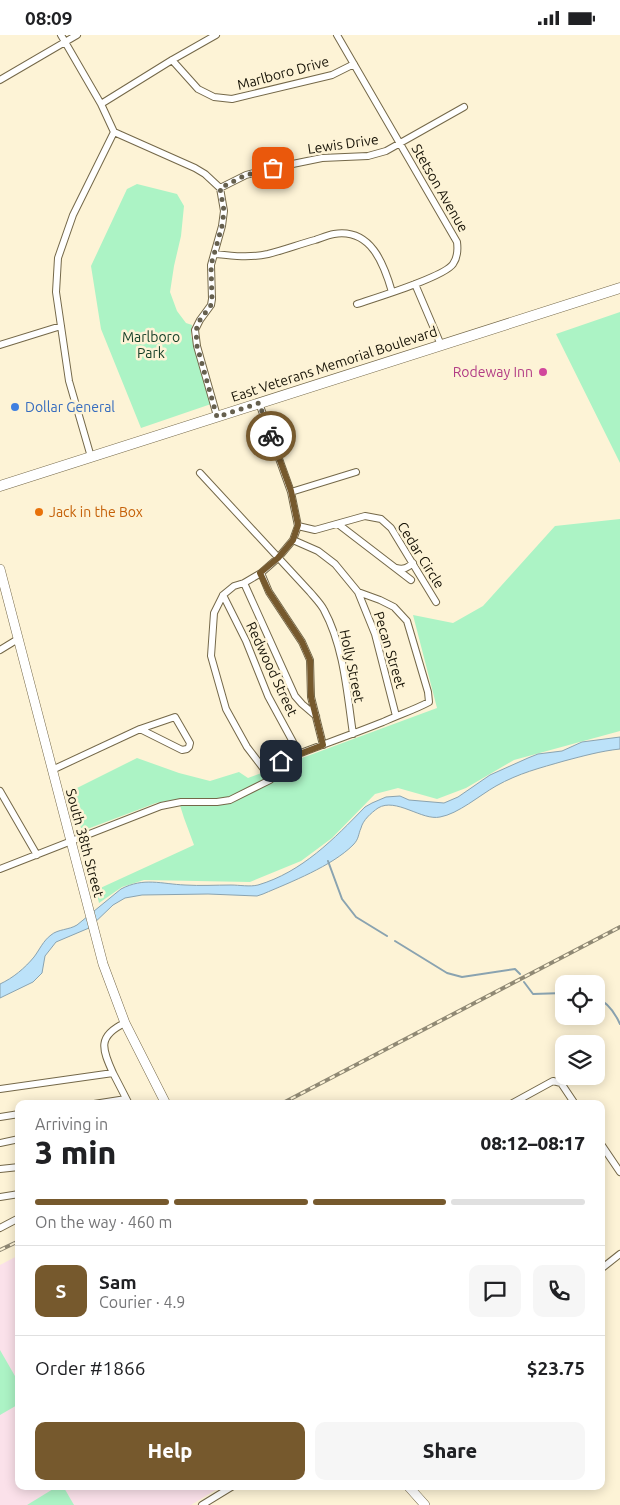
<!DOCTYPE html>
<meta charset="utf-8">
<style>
:root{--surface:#fff;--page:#f6f6f6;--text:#202124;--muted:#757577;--line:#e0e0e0;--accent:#76592d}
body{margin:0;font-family:Ubuntu,sans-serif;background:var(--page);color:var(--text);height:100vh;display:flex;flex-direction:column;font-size:19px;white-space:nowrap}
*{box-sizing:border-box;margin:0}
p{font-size:16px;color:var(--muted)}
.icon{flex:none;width:28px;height:28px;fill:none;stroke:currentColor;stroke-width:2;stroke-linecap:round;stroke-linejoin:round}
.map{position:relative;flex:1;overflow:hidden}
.sheet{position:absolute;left:15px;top:1065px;width:590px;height:390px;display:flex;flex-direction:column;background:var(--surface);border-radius:10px;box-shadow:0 2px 12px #0003}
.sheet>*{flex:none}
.fabs{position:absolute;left:555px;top:940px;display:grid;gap:10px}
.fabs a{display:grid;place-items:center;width:50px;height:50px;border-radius:10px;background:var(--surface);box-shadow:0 2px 12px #0003;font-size:25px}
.pin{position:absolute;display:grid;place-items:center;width:42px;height:42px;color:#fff;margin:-21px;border-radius:10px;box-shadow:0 2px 8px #0006}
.courier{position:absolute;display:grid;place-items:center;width:50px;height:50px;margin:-25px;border:4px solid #76592d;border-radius:50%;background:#fff;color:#222;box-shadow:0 1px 6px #0007}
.headline em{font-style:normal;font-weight:800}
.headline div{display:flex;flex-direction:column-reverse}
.headline{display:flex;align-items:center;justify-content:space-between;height:85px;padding:0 20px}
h1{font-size:32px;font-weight:800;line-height:38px}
.bar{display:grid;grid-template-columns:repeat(4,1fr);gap:8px 5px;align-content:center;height:60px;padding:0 20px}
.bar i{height:6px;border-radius:4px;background:var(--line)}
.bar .selected{background:var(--accent)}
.bar p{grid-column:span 4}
.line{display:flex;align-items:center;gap:12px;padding:0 20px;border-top:1px solid var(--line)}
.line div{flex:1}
.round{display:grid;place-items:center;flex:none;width:52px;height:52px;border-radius:10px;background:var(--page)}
.primary-button{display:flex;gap:10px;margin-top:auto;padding:10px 20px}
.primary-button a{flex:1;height:58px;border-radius:10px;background:var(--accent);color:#fff;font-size:20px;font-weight:800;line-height:58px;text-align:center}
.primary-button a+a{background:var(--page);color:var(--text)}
.status{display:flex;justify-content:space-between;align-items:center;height:35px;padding:0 25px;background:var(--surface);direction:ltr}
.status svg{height:14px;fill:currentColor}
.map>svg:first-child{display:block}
</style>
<div class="status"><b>08:09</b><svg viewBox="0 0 49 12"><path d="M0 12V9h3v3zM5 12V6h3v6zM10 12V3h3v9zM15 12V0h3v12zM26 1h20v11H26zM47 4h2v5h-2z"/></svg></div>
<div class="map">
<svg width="620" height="1470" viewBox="0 0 620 1470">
<rect width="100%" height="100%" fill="#fdf3d6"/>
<path fill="#fbe1ea" d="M19 1220V1451H222L191 1470H0V1230Z"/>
<path fill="#acf3c5" d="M137 149 177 159 184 171 181 201 174 231 170 257 177 276 186 288 192 290 191 301 214 368 141 393 101 294 91 231 127 154Z
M620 277V428L556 299Z
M620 484V696L514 725 466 753 437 764 398 753 375 759 332 803 301 826 250 847 144 845 122 852 99 868 96 855 194 810 184 783 178 764 156 768 82 796 69 757 137 723 179 738 210 746 239 737 248 743 437 673 413 580 453 588 483 571 555 491Z
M0 1315 19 1348V1369L0 1380Z
M58 1451H63L74 1470H27Z"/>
<path fill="#bce2f9" stroke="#8aa3b0" d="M620 702V714C601 716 583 721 564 726 540 733 519 738 496 751 480 760 458 779 440 782 422 786 396 762 378 773 371 778 363 785 361 793 358 800 359 804 353 810 332 831 291 847 263 859L257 861 208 859 142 860 125 863 113 870 89 893 56 907 45 921 42 938 33 947 0 963V949C13 943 25 933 34 922 40 914 43 906 51 900 58 894 69 895 77 890L121 854C144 842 161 849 185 850 200 851 216 850 231 850 239 850 250 852 258 850 302 837 334 804 365 772L372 768 386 762 400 761 409 765 444 768 458 762 490 740 528 723 538 719 562 716 582 707Z"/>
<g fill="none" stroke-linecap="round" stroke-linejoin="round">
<path stroke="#8aa3b0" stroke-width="2" d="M328 826 342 864 356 882 387 901
M395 906 447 938 462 942 515 934 520 939
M524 947 533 959 564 958
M596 963C608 967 615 978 620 989"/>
<g stroke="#746849" stroke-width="8">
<path id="street" d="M61 0 101 69 114 97 73 180 58 223 56 257 69 346 91 422
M337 0 457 207C458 215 458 222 453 229 444 242 375 263 357 269
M172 25 198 54 214 62 232 64 332 40 354 29
M0 45 77 0
M101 69 172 25 216 0
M114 97 195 133 205 139 220 153 224 176 222 191 211 230 212 264 211 270 200 285 195 295 197 311 217 381
M220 153 246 140 273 133 322 123 368 121 386 116 464 72
M215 219C233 221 250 223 268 219 284 215 300 209 315 205 321 203 328 200 334 199 371 193 384 229 392 257
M415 249 441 310
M0 310 61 291
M259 368 291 457 298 491 293 505 278 523 261 538 244 548 234 551 223 560 214 578 211 621 226 674 247 712 263 733C303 716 343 703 383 687 398 680 414 675 429 667L428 657 407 586 394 572 380 565 358 557 335 529 318 516 293 505
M200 438 310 557C315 563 321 569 324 575 344 612 347 658 353 699
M291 457 356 437
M338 489 411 545
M298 491 315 495 365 481 381 484 391 493 436 567
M396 533C404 535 407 533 413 528
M261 538 269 557 302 607 310 625 311 662 323 710
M244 548 295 661 302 669 316 681
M358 557 375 599 396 681
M223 560 246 606 268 661 299 718
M0 615 18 604
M175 682 190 708 189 712 187 714 182 715 140 694Z
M52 735 140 694
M0 756 37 820
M0 834 161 771 181 767H217L230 765 270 745
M113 1038 129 1069
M0 1054 113 1038C102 1014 97 1001 125 988
M94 1069 126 1064
M511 1069 553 1046 561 1048 575 1069
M0 1082 19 1079
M0 1108 19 1104
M601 1109 620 1137
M0 1134 19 1132
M0 1162 19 1159
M0 1193 19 1183
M601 1234 620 1219
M202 1470 233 1451"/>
</g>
<g stroke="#746849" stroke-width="10">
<path id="secondary" d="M0 534 103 929 125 988 166 1069
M408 1451 425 1470"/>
</g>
<g stroke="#746849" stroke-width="11">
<path id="primary" d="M0 451 620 253"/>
</g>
<use href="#street" stroke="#fff" stroke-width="6"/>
<use href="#secondary" stroke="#fff" stroke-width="9"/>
<use href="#primary" stroke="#fff" stroke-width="10"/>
<g stroke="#908974" stroke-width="4">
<path id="rail" d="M281 1069 620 892
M0 1215 19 1206"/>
</g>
<use href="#rail" stroke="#fdf3d6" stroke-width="2" stroke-dasharray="5.5" stroke-linecap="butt"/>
</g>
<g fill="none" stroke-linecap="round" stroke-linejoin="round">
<path stroke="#66604e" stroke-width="5" stroke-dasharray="0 9" d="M271 401 259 368 217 382 197 311 196 295 200 285 211 270 212 264 211 230 222 191 224 176 220 153 246 140 273 133"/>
<path stroke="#76592d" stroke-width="6" d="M271 401 291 456 298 490 293 505 278 523 260 538 269 557 302 607 310 625 311 662 323 710 281 726"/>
</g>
<circle fill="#d1479c" stroke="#fdf3d6" stroke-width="2" cx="543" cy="337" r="5"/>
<circle fill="#3f7fe0" stroke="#fdf3d6" stroke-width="2" cx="15" cy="372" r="5"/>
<circle fill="#e8710a" stroke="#fdf3d6" stroke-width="2" cx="39" cy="477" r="5"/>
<g text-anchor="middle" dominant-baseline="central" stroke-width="5" stroke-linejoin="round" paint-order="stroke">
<g font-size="14" fill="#151105" stroke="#fdf3d6">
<text transform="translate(283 38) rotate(-15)">Marlboro Drive</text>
<text transform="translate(343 109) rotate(-8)">Lewis Drive</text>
<text transform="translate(440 153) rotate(60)">Stetson Avenue</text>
<text transform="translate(334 329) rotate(-18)">East Veterans Memorial Boulevard</text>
<text transform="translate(421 520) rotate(58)">Cedar Circle</text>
<text transform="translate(390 615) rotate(73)">Pecan Street</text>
<text transform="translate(352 631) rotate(78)">Holly Street</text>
<text transform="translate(272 634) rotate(65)">Redwood Street</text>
<text transform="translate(85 808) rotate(75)">South 38th Street</text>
</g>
<g font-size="14" fill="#133d25" stroke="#fdf3d6">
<text x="151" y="302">Marlboro<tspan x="151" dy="16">Park</tspan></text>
</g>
<g font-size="14" fill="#b23c85" stroke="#fdf3d6" text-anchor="end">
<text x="533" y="337">Rodeway Inn</text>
</g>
<g font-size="14" fill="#366cbe" stroke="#fdf3d6" text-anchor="start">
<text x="25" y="372">Dollar General</text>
</g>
<g font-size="14" fill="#c56008" stroke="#fdf3d6" text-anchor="start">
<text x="49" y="477">Jack in the Box</text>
</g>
</g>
</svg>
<div class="fabs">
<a><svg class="icon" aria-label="locate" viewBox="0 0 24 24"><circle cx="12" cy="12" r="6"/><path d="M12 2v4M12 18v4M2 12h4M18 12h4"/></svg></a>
<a><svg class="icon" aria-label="layers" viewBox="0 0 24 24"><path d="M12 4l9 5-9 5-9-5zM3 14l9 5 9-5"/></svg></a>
</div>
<div class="pin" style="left:273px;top:133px;background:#ea580c"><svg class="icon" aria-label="bag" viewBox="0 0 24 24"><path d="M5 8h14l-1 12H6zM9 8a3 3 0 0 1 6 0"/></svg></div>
<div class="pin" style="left:281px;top:726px;background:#1f2937"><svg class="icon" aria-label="home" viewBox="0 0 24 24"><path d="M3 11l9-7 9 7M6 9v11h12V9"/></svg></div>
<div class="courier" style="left:271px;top:401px"><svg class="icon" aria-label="bike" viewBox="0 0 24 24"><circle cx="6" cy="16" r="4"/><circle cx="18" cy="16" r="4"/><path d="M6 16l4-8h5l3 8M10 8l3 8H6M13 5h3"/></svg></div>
<section class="sheet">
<div class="headline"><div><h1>3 min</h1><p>Arriving in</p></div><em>08:12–08:17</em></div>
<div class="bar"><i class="selected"></i><i class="selected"></i><i class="selected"></i><i></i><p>On the way · 460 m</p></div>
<div class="line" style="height:90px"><b class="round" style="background:var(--accent);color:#fff">S</b><div><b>Sam</b><p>Courier · 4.9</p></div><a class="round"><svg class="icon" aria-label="chat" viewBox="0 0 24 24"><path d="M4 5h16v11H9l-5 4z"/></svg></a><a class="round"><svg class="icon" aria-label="phone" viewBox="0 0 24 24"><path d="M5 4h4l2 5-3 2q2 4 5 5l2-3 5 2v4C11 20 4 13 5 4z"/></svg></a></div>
<div class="line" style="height:65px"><div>Order #1866</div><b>$23.75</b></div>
<div class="primary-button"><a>Help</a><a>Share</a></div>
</section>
</div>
